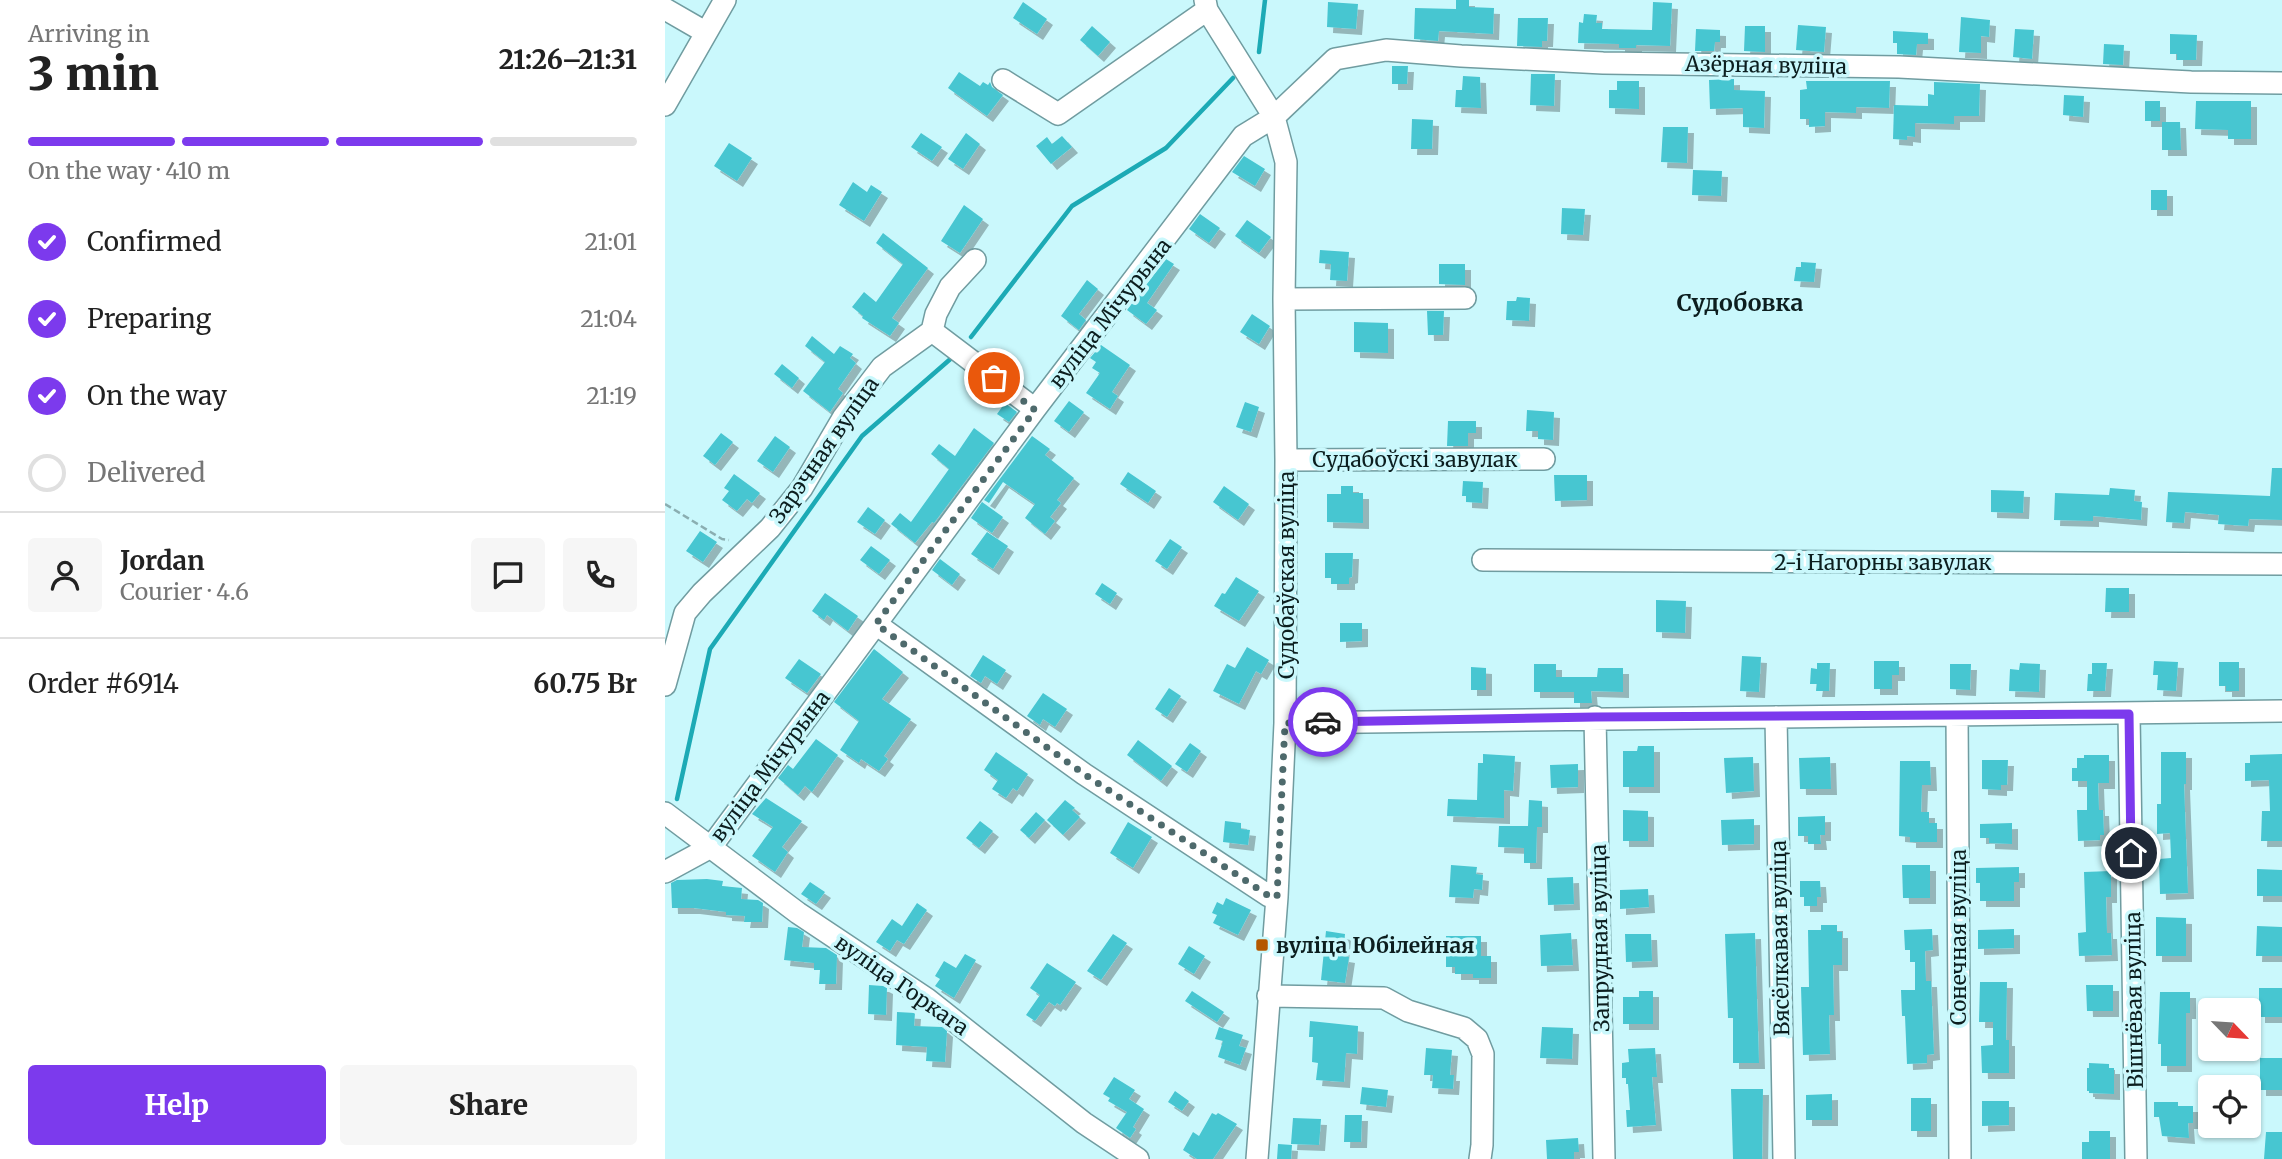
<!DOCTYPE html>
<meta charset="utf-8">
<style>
:root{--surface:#fff;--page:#f6f6f6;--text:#222;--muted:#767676;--line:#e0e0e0;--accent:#7c3aed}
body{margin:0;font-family:Merriweather,serif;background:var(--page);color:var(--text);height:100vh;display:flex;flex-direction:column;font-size:26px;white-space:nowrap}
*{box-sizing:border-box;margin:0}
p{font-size:23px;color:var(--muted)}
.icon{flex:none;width:38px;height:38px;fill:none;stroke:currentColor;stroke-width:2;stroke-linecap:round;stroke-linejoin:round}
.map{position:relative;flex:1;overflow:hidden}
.sheet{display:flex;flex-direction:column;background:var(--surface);width:665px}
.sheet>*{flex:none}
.needle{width:46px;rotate:115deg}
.fabs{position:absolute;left:1533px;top:998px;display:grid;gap:14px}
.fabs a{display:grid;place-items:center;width:63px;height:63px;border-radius:7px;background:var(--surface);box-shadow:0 2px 5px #0004;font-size:35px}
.pin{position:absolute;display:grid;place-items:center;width:60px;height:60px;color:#fff;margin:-30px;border:4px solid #fff;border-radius:50%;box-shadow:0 2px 7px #0007}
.courier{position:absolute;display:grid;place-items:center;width:70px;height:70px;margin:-35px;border:5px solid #7c3aed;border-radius:50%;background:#fff;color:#222;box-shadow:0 2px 9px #0007}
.head em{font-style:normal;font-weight:800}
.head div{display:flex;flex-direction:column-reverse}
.head{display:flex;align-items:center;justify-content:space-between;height:119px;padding:0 28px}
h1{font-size:46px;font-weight:800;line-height:52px}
.bar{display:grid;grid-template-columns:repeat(4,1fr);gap:10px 7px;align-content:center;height:84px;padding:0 28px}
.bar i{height:9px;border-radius:5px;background:var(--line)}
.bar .active{background:var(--accent)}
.bar p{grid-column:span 4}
.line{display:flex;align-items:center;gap:18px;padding:0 28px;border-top:2px solid var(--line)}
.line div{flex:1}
.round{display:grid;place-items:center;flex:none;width:74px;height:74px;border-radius:7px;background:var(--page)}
ol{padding:0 28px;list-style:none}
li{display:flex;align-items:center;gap:21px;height:77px}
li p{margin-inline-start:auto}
li .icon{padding:7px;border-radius:50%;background:var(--accent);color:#fff;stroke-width:4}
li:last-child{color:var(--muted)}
li i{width:38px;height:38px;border:4px solid var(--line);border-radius:50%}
.primary-button{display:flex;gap:14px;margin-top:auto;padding:14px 28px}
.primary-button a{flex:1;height:80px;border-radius:7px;background:var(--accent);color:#fff;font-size:28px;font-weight:800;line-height:80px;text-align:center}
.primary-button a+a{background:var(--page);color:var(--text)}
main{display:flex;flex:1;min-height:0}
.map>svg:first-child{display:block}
</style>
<main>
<section class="sheet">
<div class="head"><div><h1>3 min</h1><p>Arriving in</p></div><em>21:26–21:31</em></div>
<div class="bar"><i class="active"></i><i class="active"></i><i class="active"></i><i></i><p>On the way · 410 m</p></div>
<ol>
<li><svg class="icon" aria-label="check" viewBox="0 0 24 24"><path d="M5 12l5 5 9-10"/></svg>Confirmed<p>21:01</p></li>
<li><svg class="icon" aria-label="check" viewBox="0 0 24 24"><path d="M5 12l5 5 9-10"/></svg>Preparing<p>21:04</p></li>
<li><svg class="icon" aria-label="check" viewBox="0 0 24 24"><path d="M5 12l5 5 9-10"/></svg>On the way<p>21:19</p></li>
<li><i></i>Delivered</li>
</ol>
<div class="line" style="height:126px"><a class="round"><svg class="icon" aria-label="person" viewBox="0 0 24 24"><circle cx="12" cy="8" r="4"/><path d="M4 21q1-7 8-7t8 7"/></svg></a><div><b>Jordan</b><p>Courier · 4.6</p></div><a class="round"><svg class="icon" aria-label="chat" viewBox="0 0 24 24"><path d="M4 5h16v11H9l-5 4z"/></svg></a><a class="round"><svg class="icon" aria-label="phone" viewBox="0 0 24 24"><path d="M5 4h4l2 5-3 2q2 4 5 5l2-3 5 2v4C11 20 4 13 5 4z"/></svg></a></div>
<div class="line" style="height:91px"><div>Order #6914</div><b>60.75 Br</b></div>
<div class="primary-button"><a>Help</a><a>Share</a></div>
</section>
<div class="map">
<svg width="1617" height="1159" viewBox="0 0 1617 1159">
<defs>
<filter id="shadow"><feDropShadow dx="6" dy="6" stdDeviation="0" flood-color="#0004"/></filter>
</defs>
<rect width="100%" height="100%" fill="#caf8fc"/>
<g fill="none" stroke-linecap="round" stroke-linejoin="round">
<path stroke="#1caab5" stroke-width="4.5" d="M594 52 600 0
M306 337 407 206 501 148 568 78
M12 799 45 649 197 436 290 355"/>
</g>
<path fill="#47c6d1" filter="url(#shadow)" d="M791 0H804V7L829 8 828 34 774 31 773 41 749 39 750 8 791 9Z
M358 2 382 19 372 34 348 18Z
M663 2 693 4 691 29 662 27Z
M988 2 1007 3 1005 46 971 45V48H954V44L913 43 914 22 918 23 919 14 932 15 931 23H937V29L987 30Z
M1296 17 1325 20 1324 37 1316 36V53L1294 52Z
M853 18H883L882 41H877V47L852 46Z
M1133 25 1161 27 1159 52 1131 50Z
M427 26 445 42 433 56 415 40Z
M1080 26H1100V52L1079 51Z
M1031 29 1055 30V42H1050L1049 51H1030Z
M1350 29 1369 30 1367 59 1348 57Z
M1228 31 1263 33V44H1252L1251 55 1232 54V43H1228Z
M1505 34 1532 35 1531 60H1512V54H1505Z
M1439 44 1459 45 1458 65 1438 64Z
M727 66H743L742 84H727Z
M294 72 315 86 318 82 323 85 325 82 327 87 338 95 322 116 283 88Z
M866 74H890L889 106 865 105Z
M798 76 815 77 816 108 790 107 791 90H797Z
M1069 79V90L1100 91 1099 128 1078 127V108L1045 109 1044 80Z
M952 81H974V109L944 108V90H952Z
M1141 81H1225L1224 108 1191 107V113L1160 112V126L1144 127V119H1135V90L1142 89Z
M1269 82 1315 84 1314 116H1289V124L1250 123V137L1242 136V140L1228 139 1229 105 1263 106V94L1269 95Z
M1399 95 1419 96 1418 117 1398 115Z
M1480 101H1495V121H1480Z
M1531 101H1586V139H1563V130L1530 129Z
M747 119 768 120 767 149H746Z
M1497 122H1515L1516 150H1497Z
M998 127H1023L1022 163 996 162Z
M256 133 277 147 267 161 246 147Z
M301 133 315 144 298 169 283 159Z
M397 136 407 147 386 164 371 146 382 137 387 144Z
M64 143 87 158 72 181 49 166Z
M579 156 600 169 590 186 567 172Z
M1028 170 1057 171 1056 196 1027 195Z
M188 182 202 192 206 185 217 192 199 221 174 205Z
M1486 190H1502V210H1486Z
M299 205 318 219 295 253 276 241Z
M897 208 920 209 918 235 896 234Z
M535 214 555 228 544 243 524 229Z
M582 220 606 237 594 253 570 236Z
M218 233 263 268 227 318 234 323 225 336 197 318 198 316 187 307 199 292 211 302 238 264 211 243Z
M655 250 684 252 682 281 665 280 666 264 654 263Z
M501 259 509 264 482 303 492 310 481 324 462 310Z
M1136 262 1151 263 1149 282 1129 281 1131 267H1136Z
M774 264H800V285L774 284Z
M422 280 433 289 414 314 421 320 414 330 396 316Z
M852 297 865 298 864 321 841 320 842 301H851Z
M762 311H779L778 335H763Z
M587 314 605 326 594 344 575 332Z
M689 322 723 323V353L689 352Z
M147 336 169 354 175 346 188 354 185 358 191 363 173 389 178 393 165 412 138 391 160 362 140 346Z
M436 345 465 365 447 392 453 396 445 409 421 393 435 373 427 368 431 362 425 358Z
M117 364 134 378 127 388 109 374Z
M404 401 419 412 404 432 389 421Z
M580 402 594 407 586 432 571 427Z
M340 403 352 412 344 422 332 414Z
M862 410 889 412 888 440 873 439V431H861Z
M783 421H811V433H803V446H782Z
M309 428 329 443 269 523 267 522 250 543 226 524 235 513 246 522 284 469 266 454 274 444 290 456Z
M56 433 68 442 50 465 38 456Z
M110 436 125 447 108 472 92 461Z
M367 436 385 449 380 455 409 478 392 500 396 503 385 517 390 521 380 534 360 518 370 504 338 482 324 503 319 500Z
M1607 468H1617V520L1584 519 1583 526 1553 524 1554 515 1520 512 1519 523 1501 522 1503 492 1605 496Z
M463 472 491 491 483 503 455 484Z
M69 474 95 493 87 503 82 499 72 511 57 500 64 491 59 488Z
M889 475H922V500L890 501Z
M798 481 818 482 817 503 801 502V496H797Z
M559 486 584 504 573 520 548 502Z
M676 486H688V493H698V523L662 522V494H676Z
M1445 488 1470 490 1469 501 1477 502 1476 520 1428 516V521L1389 520 1390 493 1444 495Z
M1326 490 1359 491 1358 513 1326 512Z
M317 502 338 517 327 533 306 518Z
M203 507 220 520 210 534 192 522Z
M35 531 52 542 38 562 21 551Z
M322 532 343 546 328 569 306 554Z
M505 539 517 547 502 569 490 561Z
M206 546 225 560 214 574 195 560Z
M660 553H688L687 577 684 578V584H666V578H660Z
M275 559 295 574 287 585 267 570Z
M571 577 594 591 574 621 549 606 557 593 560 594Z
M437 583 452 593 445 604 430 594Z
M1441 588H1464V612H1440Z
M160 593 193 616 183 631 162 615 159 620 147 611Z
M991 600 1021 601 1020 633 991 632Z
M675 623H697V641L675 642Z
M582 647 604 660 596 674 591 671 574 704 548 691 562 664 570 668Z
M209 649 238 672 217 699 246 719 219 756 223 759 214 771 196 759 194 763 175 750 194 721 169 702Z
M318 655 341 670 332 684 320 676 316 683 305 676Z
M1077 656 1096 657 1094 692 1075 691Z
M134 659 156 674 142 693 120 678Z
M1209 661H1234V675H1227V689H1209Z
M1489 661 1513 662 1511 691 1492 690 1493 675H1488Z
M1554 662H1574V691H1561V686H1554Z
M1152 663H1165L1164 691H1151L1152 684H1145L1146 668 1152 669Z
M1355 663 1375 664 1374 692 1344 691 1345 669 1354 670Z
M1427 663H1442L1440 691H1422L1423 674H1427Z
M869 664H891V677H932L933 668H958V692L926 691 927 703H909V692H869Z
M1285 664H1306L1305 690 1285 689Z
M806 667 821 668V690H806Z
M504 688 516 696 502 717 490 709Z
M378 693 402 709 390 727 378 719 375 725 362 716Z
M151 739 173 755 147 792 140 786 133 795 113 778 123 765 128 769Z
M473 740 507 766 496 781 462 755Z
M525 743 536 751 522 772 510 764Z
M973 746H989V787H958V751H972Z
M331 752 363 774 352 791 348 788 341 798 327 789 333 780 319 770Z
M1496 752H1521V784H1519L1523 893 1495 894 1494 859 1506 858 1505 833 1492 834V804H1496Z
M818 754 850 756 848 791 839 790V818L782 816 783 799 812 800 813 763H818Z
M1617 754V841H1596L1597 811H1605L1604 780 1580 781V763H1585V755Z
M1419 755H1444V783H1433L1434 810H1438L1439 835H1435V840L1413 841 1412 810H1422V781H1407V768H1412V758H1419Z
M1088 757 1089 791 1061 793 1059 758Z
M1165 757 1166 789H1135L1134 758Z
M1317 760H1343L1342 785H1336V790L1317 789Z
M1235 761H1265L1266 785H1257L1256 812H1264V823H1272V842H1245V837L1234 836Z
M913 764V787L886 788 885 765Z
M101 798 137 821 117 847 123 852 110 872 87 856 108 827 87 814Z
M400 800 410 808 407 810 415 817 398 835 382 820Z
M864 800 877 801V827H872L871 863H859V848L833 847 834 826H863Z
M958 810 983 811V841H958Z
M371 812 380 820 364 838 355 830Z
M1160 816V835H1155L1156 844H1143V836H1133V817Z
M1089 819V844L1057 845 1056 820Z
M315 821 328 831 314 848 301 838Z
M560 821 576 823V829L585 830 583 845 558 842Z
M463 822 487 837 468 868 445 853Z
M1347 823V844L1324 843V838H1315V824Z
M786 865 812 867 811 874 818 875 817 890 809 889 808 898 784 897Z
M1237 865H1265V898H1238Z
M1354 867V882H1349V901H1315V883H1311V868Z
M1592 869 1617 870V896H1592Z
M1446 871V897H1441L1442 933H1446L1447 955 1414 956 1413 933 1421 932 1419 872Z
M908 877 909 904 883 905 882 878Z
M42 879 58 881 57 886 77 888 76 899 93 900 98 903 97 922H79L80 916 61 915V912L29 908H7L6 883 12 880Z
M1135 881H1155L1156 897H1152V906H1139V897H1135Z
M145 882 160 892 151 904 136 894Z
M983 889 984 907 955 909V890Z
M561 898 586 910 573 935 548 923 552 915 547 913 552 902 558 905Z
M252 903 262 910 239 944 232 940 225 951 211 942 227 919 237 926Z
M1491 917 1521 918V956H1491Z
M1156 925H1172V932H1177V965H1168L1169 1015H1164L1165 1054 1138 1055 1136 987H1144L1143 930H1156Z
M1592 926 1617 927V956H1591Z
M123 927 132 928 139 932 137 947 161 948 172 955 171 984H154L155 970H149V963L119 960Z
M1267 929 1268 950 1260 951 1261 981H1266L1269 1054 1262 1055V1063L1242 1064 1240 1016H1237L1236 990H1250V962H1245V950H1240L1239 930Z
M1349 929V948L1313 949V930Z
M661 931 680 934 678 956 684 957 680 983 656 980Z
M906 933 908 965 876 966 875 935Z
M1090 933 1094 1063H1068V1018H1063L1060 934Z
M448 934 462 943 436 980 422 971Z
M960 934H986L987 961 961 962Z
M781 936H816V956H826V978H808V974H790V967H781Z
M524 946 540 956 529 974 513 964Z
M300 954 311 960 289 998 270 986 275 979 270 976 279 961 291 968Z
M382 963 411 982 395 1005 392 1003 390 1006 384 1002 370 1021 361 1015 375 995 365 988Z
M1315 982H1342L1341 1040H1344V1073H1317L1316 1046 1328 1045V1022H1314Z
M204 985 218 986 222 988 221 1015 203 1014Z
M1421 985H1448V1011H1422Z
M1594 988H1617V1017H1594Z
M527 991 559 1012 552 1022 520 1001Z
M974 991H988V1024H958V997H974Z
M1495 992H1525V1013H1521V1066H1496V1044H1493Z
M232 1012 250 1013 249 1026 277 1027 282 1031 280 1062 261 1061 262 1047 231 1045Z
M645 1021 693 1026 692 1054 681 1053 679 1082 651 1080 653 1063 647 1062 648 1037H644Z
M554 1027 578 1035 574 1046 581 1048 575 1065 553 1057 558 1041 550 1039Z
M877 1027 908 1028 907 1059 875 1058Z
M761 1048 787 1050 785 1075H789L788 1089 767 1088 768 1075H759Z
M990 1048 992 1077H987L991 1125 962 1127 961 1110H965L963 1084H961V1078H957V1063L964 1062 963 1049Z
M1595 1058H1617V1090H1595Z
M1424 1063 1444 1064V1068H1449V1094L1424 1093V1091H1422V1068H1424Z
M449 1077 470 1090 464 1099 479 1109 468 1127 471 1129 465 1138 451 1128 462 1112 443 1101 445 1098 438 1094Z
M697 1087 723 1090 721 1107 695 1104Z
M1066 1089H1098L1097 1159H1068Z
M510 1091 524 1101 517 1111 503 1102Z
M1167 1094V1120H1141V1095Z
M1246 1098H1266V1131H1246Z
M1317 1101H1344V1125L1317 1126Z
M1489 1102H1513V1106H1528V1123H1523L1524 1138 1497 1136 1494 1117H1489Z
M547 1113 551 1115 553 1113 572 1124 548 1159H532L518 1150 528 1132 534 1136Z
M680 1115H697L696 1142H679Z
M628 1118 656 1119 654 1145 626 1144Z
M1424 1131H1445V1159H1417V1142H1424Z
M1601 1132H1617V1159H1599Z
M913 1138 914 1152H909V1159H882L881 1140Z
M613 1144 627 1145 626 1159H612Z"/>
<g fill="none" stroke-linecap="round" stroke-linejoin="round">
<g stroke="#709ca0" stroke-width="24">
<path id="minor" d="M540 0 542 10 609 117 621 162 619 299 621 460 620 723 612 897 592 1159
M0 9 40 32
M338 80 393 114 542 10
M0 105 60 0
M619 299 800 298
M267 331 370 409
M621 460 879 459
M818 560 1617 564
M211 624 419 774 604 896 612 897
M0 685 20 613 37 593 105 528 137 488 178 418 217 367 267 331 271 314 285 287 310 260
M1464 714 1471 1159
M1292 715 1295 1159
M930 717 939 1159
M1111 717 1119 1159
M620 723 1617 711
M0 813 133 913 262 999 419 1123 473 1159
M0 872 46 847 370 409 578 136 609 117 670 59 721 50 796 56 938 63 1234 67 1526 82 1617 83
M603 996 719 998 743 1011 799 1028 812 1039 818 1054 817 1145 815 1159"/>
</g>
<path stroke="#8aaeb1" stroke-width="2.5" stroke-dasharray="7 3.5" stroke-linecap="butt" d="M0 504 57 539 64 540"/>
<use href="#minor" stroke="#fff" stroke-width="21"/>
</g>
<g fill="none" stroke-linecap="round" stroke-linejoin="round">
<path stroke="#4e6a6c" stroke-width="7" stroke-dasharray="0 12.6" d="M329 378 370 410 211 624 419 774 604 896 612 897 620 723 658 722"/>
<path stroke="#7c3aed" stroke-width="9" d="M658 722 930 717 1464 714 1466 853"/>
</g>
<rect fill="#b45800" stroke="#caf8fc" stroke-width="2.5" x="590" y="938" width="14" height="14" rx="3.5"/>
<g text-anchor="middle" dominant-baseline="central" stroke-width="7" stroke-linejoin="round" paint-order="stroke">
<g font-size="21" fill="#0c1e1f" stroke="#caf8fc">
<text transform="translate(1101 65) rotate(1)">Азёрная вуліца</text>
<text transform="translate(445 313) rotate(-52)">вуліца Мічурына</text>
<text transform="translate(159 450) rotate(-55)">Зарэчная вуліца</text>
<text x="750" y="459">Судабоўскі завулак</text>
<text x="1218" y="562">2-і Нагорны завулак</text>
<text transform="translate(621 575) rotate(-90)">Судобаўская вуліца</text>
<text transform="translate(105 766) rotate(-53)">вуліца Мічурына</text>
<text transform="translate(1293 937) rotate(-90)">Сонечная вуліца</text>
<text transform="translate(935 938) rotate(-91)">Запрудная вуліца</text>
<text transform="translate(1115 938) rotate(-91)">Вясёлкавая вуліца</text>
<text transform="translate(237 985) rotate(35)">вуліца Горкага</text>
<text transform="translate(1469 1000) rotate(-91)">Вішнёвая вуліца</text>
</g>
<g font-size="21" font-weight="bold" fill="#0c1e1f" stroke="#caf8fc" text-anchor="start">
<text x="611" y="945">вуліца Юбілейная</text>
</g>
<g font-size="23" font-weight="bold" fill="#0c1e1f" stroke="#caf8fc">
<text x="1075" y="302">Судобовка</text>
</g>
</g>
</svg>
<div class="fabs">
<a><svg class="needle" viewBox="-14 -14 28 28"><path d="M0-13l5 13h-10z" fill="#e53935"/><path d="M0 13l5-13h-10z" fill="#767676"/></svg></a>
<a><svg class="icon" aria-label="locate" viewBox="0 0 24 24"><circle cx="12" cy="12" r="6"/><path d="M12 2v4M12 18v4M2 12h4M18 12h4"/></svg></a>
</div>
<div class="pin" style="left:329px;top:378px;background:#ea580c"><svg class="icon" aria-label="bag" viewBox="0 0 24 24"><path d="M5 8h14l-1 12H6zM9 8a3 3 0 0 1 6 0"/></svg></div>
<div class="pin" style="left:1466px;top:853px;background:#1f2937"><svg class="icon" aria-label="home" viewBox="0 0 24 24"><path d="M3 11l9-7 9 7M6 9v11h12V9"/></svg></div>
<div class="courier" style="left:658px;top:722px"><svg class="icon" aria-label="car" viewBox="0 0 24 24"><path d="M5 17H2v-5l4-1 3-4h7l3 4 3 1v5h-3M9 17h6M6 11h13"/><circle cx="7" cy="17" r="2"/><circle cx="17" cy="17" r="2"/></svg></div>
</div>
</main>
